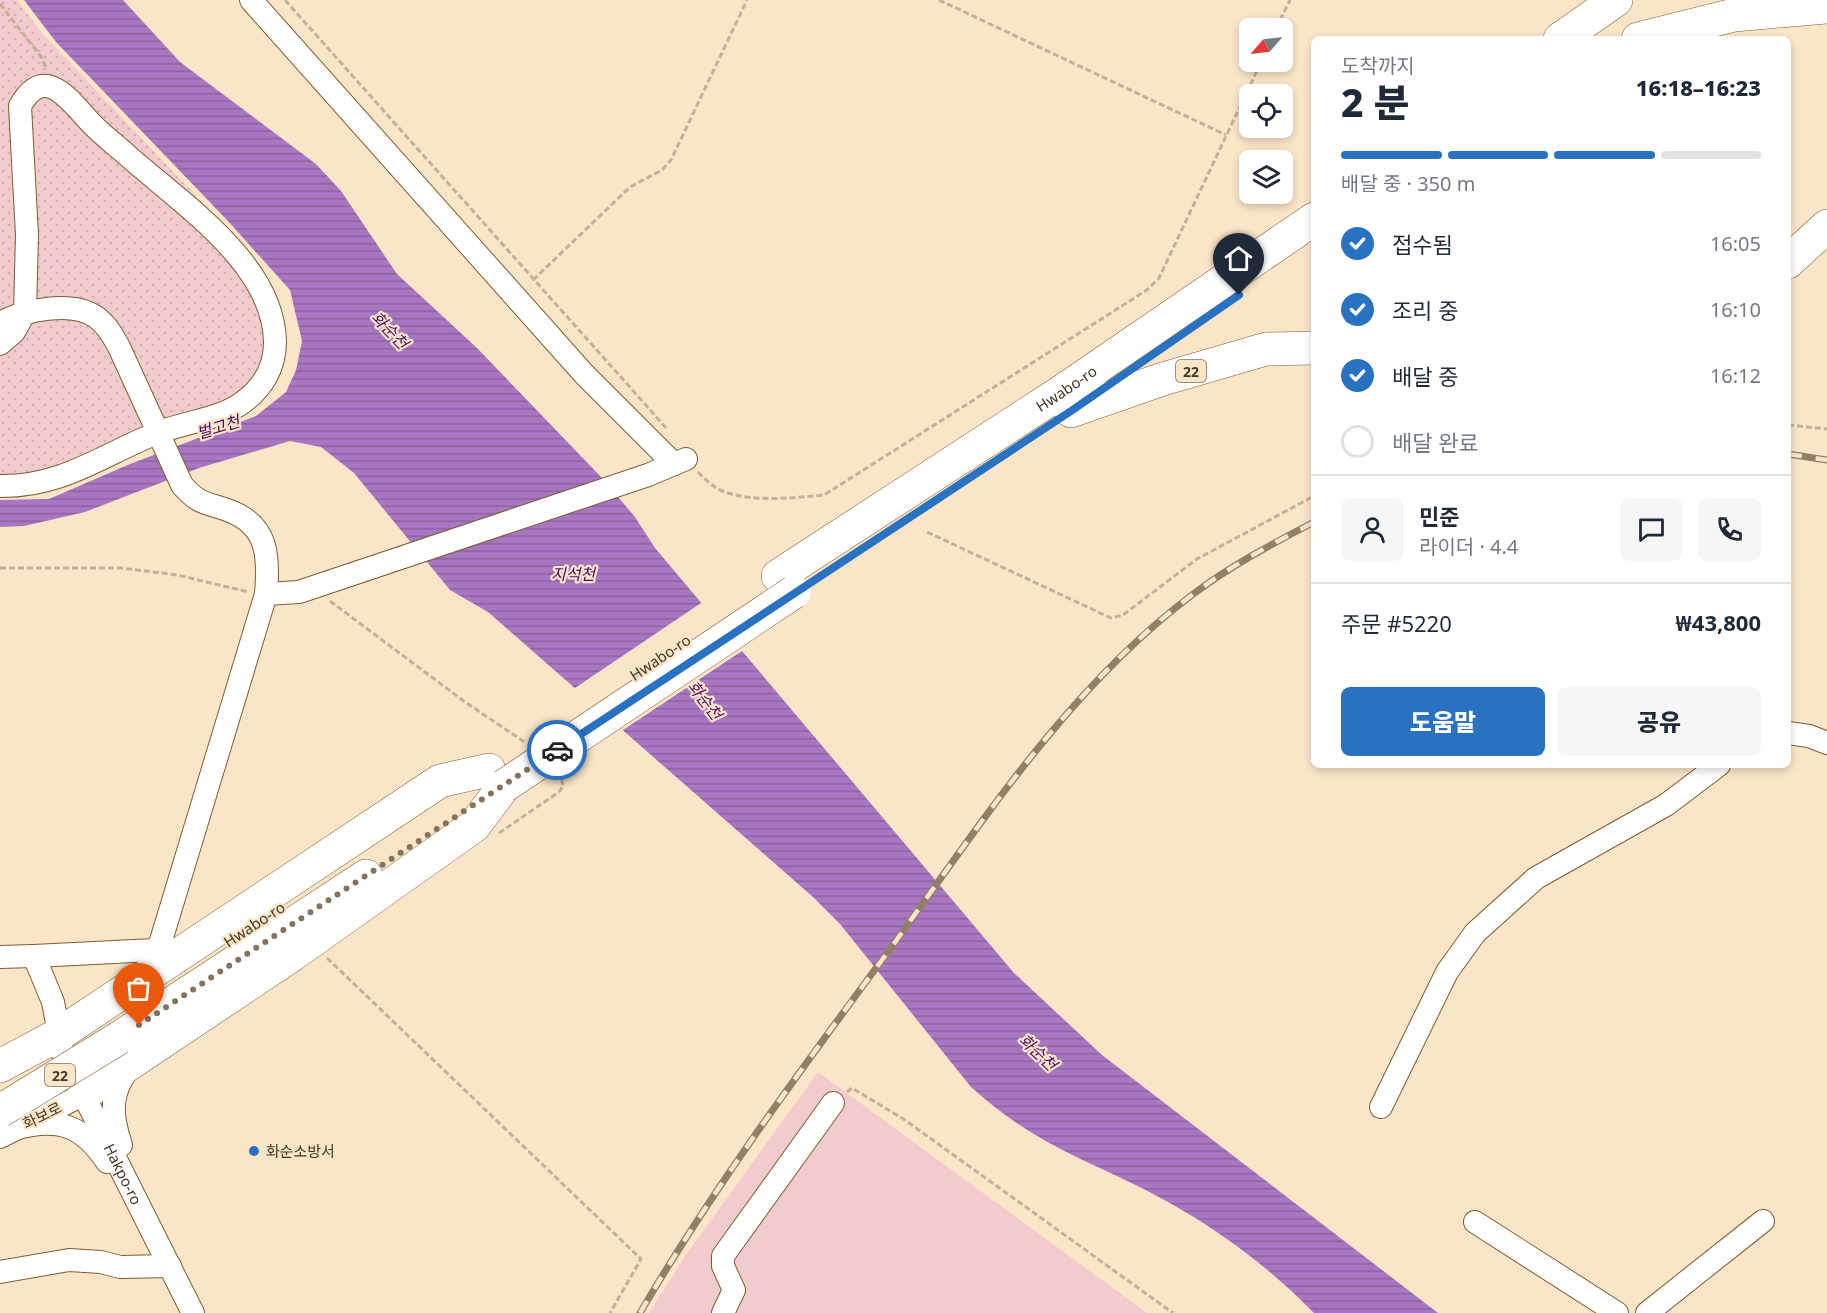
<!DOCTYPE html>
<html lang="ko">
<meta charset="utf-8">
<style>
:root{--surface:#fff;--page:#f6f6f7;--text:#1f2937;--muted:#747a83;--line:#e0e1e3;--accent:#2972c2}
body{margin:0;font-family:"Noto Sans","Noto Sans KR",sans-serif;background:var(--page);color:var(--text);height:100vh;display:flex;flex-direction:column;font-size:22px;white-space:nowrap}
*{box-sizing:border-box;margin:0}
p{font-size:20px;color:var(--muted)}
.icon{flex:none;width:33px;height:33px;fill:none;stroke:currentColor;stroke-width:2;stroke-linecap:round;stroke-linejoin:round}
.map{position:relative;flex:1;overflow:hidden}
.side{position:absolute;left:1311px;top:36px;width:480px;height:732px;display:flex;flex-direction:column;background:var(--surface);border-radius:9px;box-shadow:0 3px 9px #0003}
.side>*{flex:none}
.needle{width:39px;rotate:242deg}
.buttons{position:absolute;left:1239px;top:18px;display:grid;gap:12px}
.buttons a{display:grid;place-items:center;width:54px;height:54px;border-radius:9px;background:var(--surface);box-shadow:0 3px 9px #0003;font-size:30px}
.pin{position:absolute;display:grid;place-items:center;width:51px;height:51px;color:#fff;margin:-62px -26px;border-radius:50% 50% 50% 0;rotate:-45deg;box-shadow:0 0 6px #0007}
.pin .icon{rotate:45deg}
.courier{position:absolute;display:grid;place-items:center;width:60px;height:60px;margin:-30px;border:4px solid #2972c2;border-radius:50%;background:#fff;color:#222;box-shadow:0 2px 8px #0007}
.headline em{font-style:normal;font-weight:800}
.headline div{display:flex;flex-direction:column-reverse}
.headline{display:flex;align-items:center;justify-content:space-between;height:102px;padding:0 30px}
h1{font-size:39px;font-weight:800;line-height:45px}
.bar{display:grid;grid-template-columns:repeat(4,1fr);gap:9px 6px;align-content:center;height:72px;padding:0 30px}
.bar i{height:8px;border-radius:4px;background:var(--line)}
.bar .on{background:var(--accent)}
.bar p{grid-column:span 4}
.line{display:flex;align-items:center;gap:15px;padding:0 30px;border-top:2px solid var(--line)}
.line div{flex:1}
.round{display:grid;place-items:center;flex:none;width:63px;height:63px;border-radius:9px;background:var(--page)}
ol{padding:0 30px;list-style:none}
li{display:flex;align-items:center;gap:18px;height:66px}
li p{margin-inline-start:auto}
li .icon{padding:6px;border-radius:50%;background:var(--accent);color:#fff;stroke-width:4}
li:last-child{color:var(--muted)}
li i{width:33px;height:33px;border:3px solid var(--line);border-radius:50%}
.action{display:flex;gap:12px;margin-top:auto;padding:12px 30px}
.action a{flex:1;height:69px;border-radius:9px;background:var(--accent);color:#fff;font-size:24px;font-weight:800;line-height:69px;text-align:center}
.action a+a{background:var(--page);color:var(--text)}
.map>svg:first-child{display:block}
</style>
<div class="map">
<svg width="1827" height="1313" viewBox="0 0 1827 1313">
<defs>
<pattern id="grass-dots" width="8" height="8" patternUnits="userSpaceOnUse" patternTransform="scale(1.5)"><rect width="8" height="8" fill="#f3cbce"/><path d="M2 2h.1M6 6h.1" fill="none" stroke="#d2afb1" stroke-width="1.8" stroke-linecap="round"/></pattern>
<pattern id="water-rules" width="6" height="5" patternUnits="userSpaceOnUse" patternTransform="scale(1.5)"><rect width="6" height="5" fill="#a977c2"/><path d="M0 2.5h6" fill="none" stroke="#8b629d"/></pattern>
</defs>
<rect width="100%" height="100%" fill="#fbe5c8"/>
<path fill="url(#grass-dots)" d="M0 0H17L42 33 214 215 264 305 271 347 260 375 237 397 47 473 0 479Z"/>
<path fill="#f3cbce" d="M818 1072 1147 1313H649L685 1256Z"/>
<path fill="url(#water-rules)" d="M24 0H123L180 62 316 164 341 191 397 274 477 348 602 478 635 517 655 548 1014 973 1102 1055 1438 1313H1314C1271 1269 1222 1232 1168 1202 1123 1176 1073 1159 1029 1131 1008 1118 989 1103 971 1087L840 924 813 897 488 612 450 590 354 473 321 447 290 441 199 468 85 512 24 526 0 527V500L49 499 130 464 256 416 286 392 296 370 302 341 290 290 228 221 56 42Z"/>
<path fill="#fbe5c8" d="M704 601 745 649 620 732 572 690Z"/>
<g fill="none" stroke-linecap="round" stroke-linejoin="round">
<g stroke="#7e5d30" stroke-width="24">
<g id="minor">
<path d="M251 0 584 374 674 464"/>
<path id="s1" d="M0 323C24 310 72 300 96 317 107 325 113 336 119 347L182 485C200 506 207 502 230 511 269 526 269 558 266 594L160 944 154 950 34 956 53 1002 63 1054 193 1313"/>
<path d="M0 344 14 332 25 312 27 235 20 106C45 62 70 101 91 123 102 135 116 145 128 156 182 204 274 264 275 342 275 367 263 388 242 403 218 420 184 422 157 433 102 455 62 487 0 486"/>
<path d="M266 594 299 592 648 475 686 459"/>
<path d="M1788 733 1809 736 1827 743"/>
<path d="M0 957 34 956"/>
<path d="M1381 1107 1447 972 1475 933 1536 878 1666 805 1719 765"/>
<path d="M14 1129C57 1117 82 1124 107 1162"/>
<path d="M0 1137 84 1094"/>
<path d="M121 1145C111 1115 109 1093 130 1067"/>
<path d="M1475 1222 1617 1313"/>
<path d="M0 1272 69 1260 101 1262 120 1267 170 1266"/>
<path d="M723 1313 734 1290 723 1266V1256L833 1103"/>
<path d="M1647 1313 1763 1221"/>
</g>
</g>
<g stroke="#7e5d30" stroke-width="34">
<g id="highway">
<path d="M1560 39 1616 0"/>
<path d="M1638 39 1734 15 1827 7"/>
<path d="M1788 262 1827 226"/>
<path d="M1071 411 1163 379 1266 349 1314 348"/>
<path id="s2" d="M778 576 1058 394 1314 219"/>
<path d="M119 1038 366 876"/>
<path d="M0 1066 58 1035 440 781 489 770"/>
<path d="M84 1094 292 955 474 826 504 786"/>
</g>
</g>
<path stroke="#c4b096" stroke-width="3" stroke-dasharray="6 3" stroke-linecap="butt" d="M285 0 668 430
M939 0 1226 135
M0 4 42 58 46 68
M1276 28 1290 0
M533 280 630 187 662 170 671 160 747 0
M1788 425 1827 429
M698 472C705 479 712 486 720 490 750 503 793 498 824 495L1147 290 1159 278 1261 62
M927 532 1111 618 1123 615 1197 559 1314 496
M0 568H121L177 575 249 592
M330 601 465 702 526 743
M499 833 559 792 563 786 561 776
M327 958 641 1259 610 1313
M847 1092 852 1088 905 1120 1173 1313"/>
<use href="#minor" stroke="#fff" stroke-width="22"/>
<use href="#highway" stroke="#fff" stroke-width="33"/>
<g stroke="#917f68" stroke-width="7">
<path id="rail" d="M1788 454 1827 460
M640 1313C712 1190 797 1075 882 960 975 833 1064 691 1192 595 1230 566 1272 544 1314 522"/>
</g>
<use href="#rail" stroke="#fbe5c8" stroke-width="4.5" stroke-dasharray="14" stroke-linecap="butt"/>
<g stroke="#7e5d30" stroke-width="34" stroke-linecap="butt">
<path id="highway-bridge" d="M504 786 794 592
M0 1111 119 1038"/>
</g>
<use href="#highway-bridge" stroke="#fff" stroke-width="33"/>
</g>
<g fill="none" stroke-linecap="round" stroke-linejoin="round">
<path stroke="#85745d" stroke-width="6" stroke-dasharray="0 10.8" d="M139 1025 557 750"/>
<path stroke="#2972c2" stroke-width="8" d="M557 750 1071 411 1239 295"/>
</g>
<circle fill="#2972c2" stroke="#fbe5c8" stroke-width="2" cx="254" cy="1151" r="6"/>
<g text-anchor="middle" dominant-baseline="central" stroke-width="4.5" stroke-linejoin="round" paint-order="stroke">
<g fill="#fbe5c8" stroke="#7c6b55" stroke-width="1.5">
<rect x="1176" y="360" width="30" height="22" rx="4.5"/>
<rect x="45" y="1064" width="30" height="22" rx="4.5"/>
</g>
<g font-size="14" font-weight="bold" fill="#463724">
<text x="1191" y="371">22</text>
<text x="60" y="1075">22</text>
</g>
<g font-size="15" fill="#463724" stroke="#fbe5c8">
<text stroke="none"><textPath href="#s2" startOffset="344">Hwabo-ro</textPath></text>
<text transform="translate(660 657) rotate(-34)">Hwabo-ro</text>
<text transform="translate(254 924) rotate(-33)">Hwabo-ro</text>
<text transform="translate(42 1115) rotate(-26)">화보로</text>
<text stroke="none"><textPath href="#s1" startOffset="1176">Hakpo-ro</textPath></text>
</g>
<g font-size="15" fill="#463724" stroke="#fbe5c8" text-anchor="start">
<text x="266" y="1151">화순소방서</text>
</g>
<g font-size="16" font-style="italic" fill="#4f0969" stroke="#fbe5c8">
<text transform="translate(390 330) rotate(46)">화순천</text>
<text transform="translate(218 427) rotate(-17)">벌고천</text>
<text x="573" y="574">지석천</text>
<text transform="translate(705 700) rotate(52)">화순천</text>
<text transform="translate(1038 1052) rotate(43)">화순천</text>
</g>
</g>
</svg>
<div class="buttons">
<a><svg class="needle" viewBox="-14 -14 28 28"><path d="M0-13l5 13h-10z" fill="#e53935"/><path d="M0 13l5-13h-10z" fill="#747a83"/></svg></a>
<a><svg class="icon" aria-label="locate" viewBox="0 0 24 24"><circle cx="12" cy="12" r="6"/><path d="M12 2v4M12 18v4M2 12h4M18 12h4"/></svg></a>
<a><svg class="icon" aria-label="layers" viewBox="0 0 24 24"><path d="M12 4l9 5-9 5-9-5zM3 14l9 5 9-5"/></svg></a>
</div>
<div class="pin" style="left:139px;top:1025px;background:#ea580c"><svg class="icon" aria-label="bag" viewBox="0 0 24 24"><path d="M5 8h14l-1 12H6zM9 8a3 3 0 0 1 6 0"/></svg></div>
<div class="pin" style="left:1239px;top:295px;background:#1f2937"><svg class="icon" aria-label="home" viewBox="0 0 24 24"><path d="M3 11l9-7 9 7M6 9v11h12V9"/></svg></div>
<div class="courier" style="left:557px;top:750px"><svg class="icon" aria-label="car" viewBox="0 0 24 24"><path d="M5 17H2v-5l4-1 3-4h7l3 4 3 1v5h-3M9 17h6M6 11h13"/><circle cx="7" cy="17" r="2"/><circle cx="17" cy="17" r="2"/></svg></div>
<section class="side">
<div class="headline"><div><h1>2 분</h1><p>도착까지</p></div><em>16:18–16:23</em></div>
<div class="bar"><i class="on"></i><i class="on"></i><i class="on"></i><i></i><p>배달 중 · 350 m</p></div>
<ol>
<li><svg class="icon" aria-label="check" viewBox="0 0 24 24"><path d="M5 12l5 5 9-10"/></svg>접수됨<p>16:05</p></li>
<li><svg class="icon" aria-label="check" viewBox="0 0 24 24"><path d="M5 12l5 5 9-10"/></svg>조리 중<p>16:10</p></li>
<li><svg class="icon" aria-label="check" viewBox="0 0 24 24"><path d="M5 12l5 5 9-10"/></svg>배달 중<p>16:12</p></li>
<li><i></i>배달 완료</li>
</ol>
<div class="line" style="height:108px"><a class="round"><svg class="icon" aria-label="person" viewBox="0 0 24 24"><circle cx="12" cy="8" r="4"/><path d="M4 21q1-7 8-7t8 7"/></svg></a><div><b>민준</b><p>라이더 · 4.4</p></div><a class="round"><svg class="icon" aria-label="chat" viewBox="0 0 24 24"><path d="M4 5h16v11H9l-5 4z"/></svg></a><a class="round"><svg class="icon" aria-label="phone" viewBox="0 0 24 24"><path d="M5 4h4l2 5-3 2q2 4 5 5l2-3 5 2v4C11 20 4 13 5 4z"/></svg></a></div>
<div class="line" style="height:78px"><div>주문 #5220</div><b>₩43,800</b></div>
<div class="action"><a>도움말</a><a>공유</a></div>
</section>
</div>
